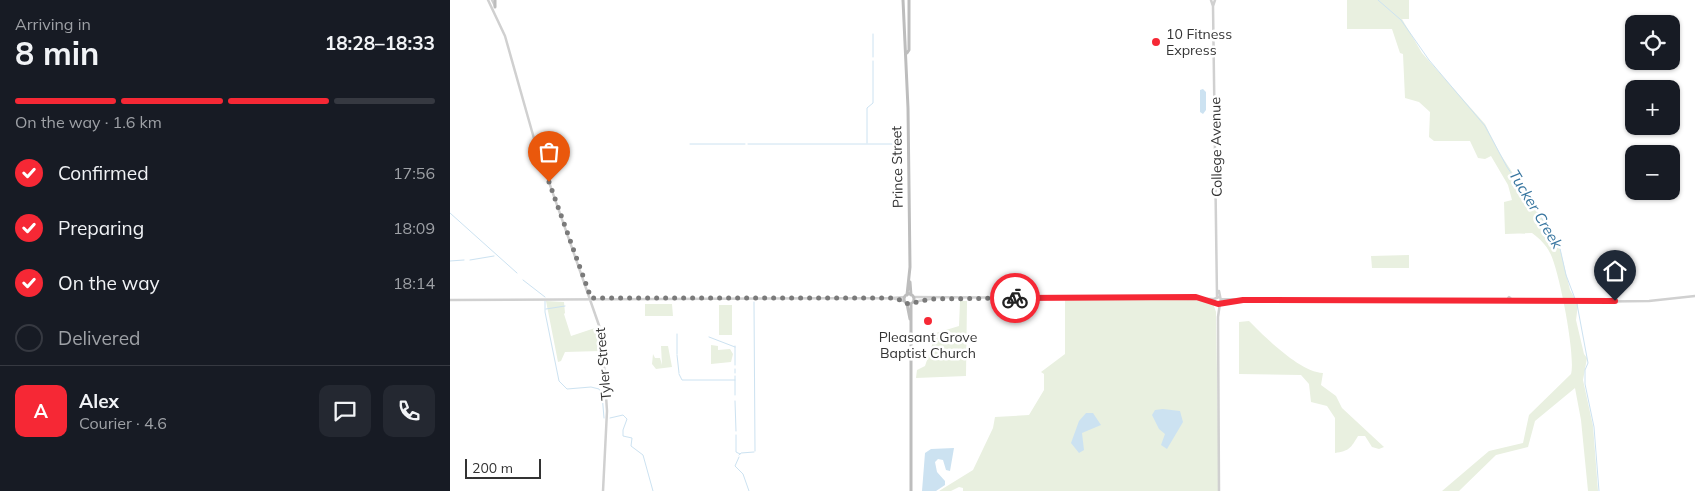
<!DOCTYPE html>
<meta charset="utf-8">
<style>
:root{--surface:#171b24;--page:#242831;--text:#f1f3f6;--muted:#9ea1a6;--line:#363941;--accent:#f62835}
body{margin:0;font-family:Mulish,sans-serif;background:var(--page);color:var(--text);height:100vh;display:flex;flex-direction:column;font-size:19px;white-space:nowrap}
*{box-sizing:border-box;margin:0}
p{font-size:16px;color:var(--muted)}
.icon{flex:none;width:28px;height:28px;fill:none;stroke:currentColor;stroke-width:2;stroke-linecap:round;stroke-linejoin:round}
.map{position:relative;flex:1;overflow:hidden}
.sheet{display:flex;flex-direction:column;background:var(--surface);width:450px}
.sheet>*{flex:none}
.buttons{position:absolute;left:1175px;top:15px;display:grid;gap:10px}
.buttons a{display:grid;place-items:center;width:55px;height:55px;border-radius:10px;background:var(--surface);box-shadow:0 1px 4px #0004;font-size:25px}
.scale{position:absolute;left:15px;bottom:12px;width:76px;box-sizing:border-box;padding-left:5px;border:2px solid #333;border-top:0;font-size:14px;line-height:18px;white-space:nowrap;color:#333;-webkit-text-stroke:4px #fff;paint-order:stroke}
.pin{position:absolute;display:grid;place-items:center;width:42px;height:42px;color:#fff;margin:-51px -21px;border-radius:50% 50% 50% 0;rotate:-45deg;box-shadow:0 0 5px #0007}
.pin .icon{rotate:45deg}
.courier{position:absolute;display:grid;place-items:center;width:50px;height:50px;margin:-25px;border:4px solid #f62835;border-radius:50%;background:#fff;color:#222;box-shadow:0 1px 6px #0007}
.head em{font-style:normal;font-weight:700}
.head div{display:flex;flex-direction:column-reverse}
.head{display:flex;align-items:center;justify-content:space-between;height:85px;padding:0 15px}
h1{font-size:32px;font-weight:700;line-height:38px}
.bar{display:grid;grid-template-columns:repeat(4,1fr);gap:8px 5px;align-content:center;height:60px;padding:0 15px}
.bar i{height:6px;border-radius:4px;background:var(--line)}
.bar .current{background:var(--accent)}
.bar p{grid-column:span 4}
.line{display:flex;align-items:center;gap:12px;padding:0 15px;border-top:1px solid var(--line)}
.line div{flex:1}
.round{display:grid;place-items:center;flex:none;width:52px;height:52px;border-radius:10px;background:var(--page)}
ol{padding:0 15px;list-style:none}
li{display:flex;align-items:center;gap:15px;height:55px}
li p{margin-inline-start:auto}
li .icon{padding:5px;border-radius:50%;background:var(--accent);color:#fff;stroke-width:4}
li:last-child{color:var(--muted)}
li i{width:28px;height:28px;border:2px solid var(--line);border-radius:50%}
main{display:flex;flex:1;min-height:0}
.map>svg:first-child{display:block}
</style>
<main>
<section class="sheet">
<div class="head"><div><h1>8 min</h1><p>Arriving in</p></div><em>18:28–18:33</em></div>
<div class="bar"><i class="current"></i><i class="current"></i><i class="current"></i><i></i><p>On the way · 1.6 km</p></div>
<ol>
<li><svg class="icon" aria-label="check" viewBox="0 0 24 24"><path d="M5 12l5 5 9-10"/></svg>Confirmed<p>17:56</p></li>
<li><svg class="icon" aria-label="check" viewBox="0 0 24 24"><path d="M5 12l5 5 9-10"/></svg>Preparing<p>18:09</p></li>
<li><svg class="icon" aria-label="check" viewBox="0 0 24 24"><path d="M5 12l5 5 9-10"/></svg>On the way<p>18:14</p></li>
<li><i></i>Delivered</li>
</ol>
<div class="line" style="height:90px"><b class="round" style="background:var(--accent);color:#fff">A</b><div><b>Alex</b><p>Courier · 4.6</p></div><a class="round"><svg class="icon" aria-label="chat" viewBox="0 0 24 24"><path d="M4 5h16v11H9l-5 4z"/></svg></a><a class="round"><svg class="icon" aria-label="phone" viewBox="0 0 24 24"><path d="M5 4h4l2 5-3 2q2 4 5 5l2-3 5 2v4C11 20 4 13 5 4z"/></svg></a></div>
</section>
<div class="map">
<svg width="1245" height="491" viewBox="0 0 1245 491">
<rect width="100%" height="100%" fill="#fff"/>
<path fill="#e9f0e0" d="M897 0H959V19H952L972 53 1035 124 1049 152 1109 244 1120 290 1128 304 1126 320 1134 354 1137 358 1133 380 1143 426 1148 491H1138L1131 420 1125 388 1085 421 1078 447 1046 455 1009 491H992L1039 451 1073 443 1079 415 1121 374C1126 357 1109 269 1100 253 1096 245 1090 239 1082 233L1055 234 1054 202 1062 200 1058 185 1041 156 1035 159 1028 158 1020 141H984L979 137 980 112 969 102 955 98 953 54 950 53 942 29H897Z
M959 255V268H922L921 256Z
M747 299 763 303 766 312 769 491H513V488L509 487 501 491H489L523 470 543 428 545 417 579 415 594 390V374L591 372 615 354V300Z
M96 301 114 302 115 313 114 314 121 336 148 327 151 351 115 352 111 361 108 362Z
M510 301H517L516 376 466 378 467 370 475 366 486 333 509 326Z
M195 304H222L223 316H195Z
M269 305H282V335H269Z
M799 321C816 338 850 372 873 373L871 385 886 396 892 408 934 447 929 449 922 447 915 436H908C901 448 899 451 885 453V418L877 406 861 402 859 384 851 375 789 374V322Z
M261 345 268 346V350L280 349 283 354 281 362 261 364Z
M211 346H218L222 367 206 369 202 364 203 354 205 358H210L212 365Z"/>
<path fill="#cce2f1" d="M753 89 756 92V110L753 114 750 112V90Z
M713 409 730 411 733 422 717 449 711 445 715 434 709 429 702 415 705 410Z
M636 413H643L651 425 632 433 634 450 629 453 621 443 629 421Z
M504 448 500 471 496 470 493 460 488 459 485 462 487 472 495 481V485L486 491H472L475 453 481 449Z"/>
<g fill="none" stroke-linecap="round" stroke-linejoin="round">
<path stroke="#cce2f1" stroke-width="1" d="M928 0 951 20 979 60 1035 126 1057 167 1109 244 1116 275 1127 304 1138 363 1135 370V384L1144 427 1149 491
M423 34V57
M417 143V108L423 103V61
M240 144H295
M298 144H449
M0 213 67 273
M20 260 44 256
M0 261 14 260
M73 280 95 297
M95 301V312L109 381 117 389 141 387 149 389 152 394 154 418
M304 302 305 451
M96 309 115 306
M227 334V354
M259 337 285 347
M285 346V365
M227 355 229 373
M285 369V373
M229 374 232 380H285
M285 376V395
M285 401 286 431
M160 418 173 415 177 419 173 430V436L182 438 181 446 193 455 203 491
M286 435V452L290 454
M289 455 291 453 304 452
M289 457 285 466 293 474 299 491"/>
<path stroke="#d0d0d0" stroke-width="2.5" d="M38 0 55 36 85 142 152 334 157 411 153 491
M42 0 45 6
M761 0 763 6 767 297
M763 6 765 0
M769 291 771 301 766 304 764 299 769 297
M463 297 764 299
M1059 297 1061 299 1059 302 1057 300Z
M442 298 454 301
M752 299 764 302
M771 299 1057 300
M1061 299 1117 302 1199 301 1245 296
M0 300 442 298 455 297
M463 302 480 299
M769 491 768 317 770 303"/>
<path stroke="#bdbdbd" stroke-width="3" d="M45 0V7
M453 0 458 108 460 267 457 295
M457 53 459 50V0
M460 282 461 295
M454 299a5 5 0 1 1 10 0a5 5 0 1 1-10 0Z
M457 304 460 319
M461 491V304"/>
</g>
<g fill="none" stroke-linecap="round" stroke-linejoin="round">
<path stroke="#7a7a7a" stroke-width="5" stroke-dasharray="0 9" d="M99 182 141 298H442L454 301 458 304 480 299 565 298"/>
<path stroke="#f62835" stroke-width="6" d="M565 298 746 297 768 304 793 300 1165 301"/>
</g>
<g fill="#f62835" stroke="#fff" stroke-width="2">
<circle cx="706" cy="42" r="5"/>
<circle cx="478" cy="321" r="5"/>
</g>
<g text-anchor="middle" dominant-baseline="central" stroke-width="5" stroke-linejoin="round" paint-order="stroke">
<g font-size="14" fill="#333" stroke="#fff" text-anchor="start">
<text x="716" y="34">10 Fitness<tspan x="716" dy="16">Express</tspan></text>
<text x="478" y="337" text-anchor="middle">Pleasant Grove<tspan x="478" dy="16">Baptist Church</tspan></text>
</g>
<g font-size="14" fill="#333" stroke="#fff">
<text transform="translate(766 147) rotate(-91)">College Avenue</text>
<text transform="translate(447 167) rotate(-91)">Prince Street</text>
<text transform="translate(153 364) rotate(-95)">Tyler Street</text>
</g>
<g font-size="15" font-style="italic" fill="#37759f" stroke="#fff">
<text transform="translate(1086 209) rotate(59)">Tucker Creek</text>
</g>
</g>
</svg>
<div class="buttons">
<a><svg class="icon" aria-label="locate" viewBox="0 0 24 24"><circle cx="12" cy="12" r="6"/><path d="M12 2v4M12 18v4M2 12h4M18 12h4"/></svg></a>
<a>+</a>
<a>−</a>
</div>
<div class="scale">200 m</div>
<div class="pin" style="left:99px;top:182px;background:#ea580c"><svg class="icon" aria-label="bag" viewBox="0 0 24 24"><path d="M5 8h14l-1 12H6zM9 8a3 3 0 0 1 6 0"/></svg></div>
<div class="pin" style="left:1165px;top:301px;background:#1f2937"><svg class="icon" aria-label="home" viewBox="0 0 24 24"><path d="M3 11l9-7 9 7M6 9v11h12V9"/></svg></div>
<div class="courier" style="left:565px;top:298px"><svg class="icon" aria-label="bike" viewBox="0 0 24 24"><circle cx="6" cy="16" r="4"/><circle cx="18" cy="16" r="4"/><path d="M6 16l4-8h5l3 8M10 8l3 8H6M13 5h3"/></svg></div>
</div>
</main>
